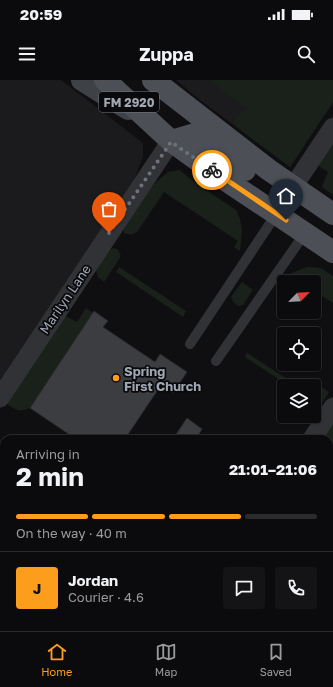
<!DOCTYPE html>
<meta charset="utf-8">
<style>
:root{--surface:#0b0b0d;--page:#141416;--text:#f1f3f6;--muted:#9a9b9d;--line:#2b2b2e;--accent:#fc9d1c}
body{margin:0;font-family:"Golos Text",sans-serif;background:var(--page);color:var(--text);height:100vh;display:flex;flex-direction:column;font-size:15px;white-space:nowrap}
*{box-sizing:border-box;margin:0}
p{font-size:13px;color:var(--muted)}
.icon{flex:none;width:22px;height:22px;fill:none;stroke:currentColor;stroke-width:2;stroke-linecap:round;stroke-linejoin:round}
.map{position:relative;flex:1;overflow:hidden}
.drawer{position:absolute;left:0px;top:355px;width:333px;height:196px;display:flex;flex-direction:column;background:var(--surface);border-radius:12px 12px 0 0;box-shadow:0 1px 3px #0004,0 0 0 1px var(--line)}
.drawer>*{flex:none}
.needle{width:26px;rotate:66deg}
.tools{position:absolute;left:277px;top:195px;display:grid;gap:8px}
.tools a{display:grid;place-items:center;width:44px;height:44px;border-radius:4px;background:var(--surface);box-shadow:0 1px 3px #0004,0 0 0 1px var(--line);font-size:20px}
.pin{position:absolute;display:grid;place-items:center;width:34px;height:34px;color:#fff;margin:-41px -17px;border-radius:50% 50% 50% 0;rotate:-45deg;box-shadow:0 0 4px #0007}
.pin .icon{rotate:45deg}
.courier{position:absolute;display:grid;place-items:center;width:40px;height:40px;margin:-20px;border:3px solid #fc9d1c;border-radius:50%;background:#fff;color:#222;box-shadow:0 1px 5px #0007}
.summary em{font-style:normal;font-weight:700}
.summary div{display:flex;flex-direction:column-reverse}
.summary{display:flex;align-items:center;justify-content:space-between;height:68px;padding:0 16px}
h1{font-size:26px;font-weight:700;line-height:30px}
.bar{display:grid;grid-template-columns:repeat(4,1fr);gap:6px 4px;align-content:center;height:48px;padding:0 16px}
.bar i{height:5px;border-radius:3px;background:var(--line)}
.bar .on{background:var(--accent)}
.bar p{grid-column:span 4}
.line{display:flex;align-items:center;gap:10px;padding:0 16px;border-top:1px solid var(--line)}
.line div{flex:1}
.round{display:grid;place-items:center;flex:none;width:42px;height:42px;border-radius:4px;background:var(--page)}
.status{display:flex;justify-content:space-between;align-items:center;height:28px;padding:0 20px;background:var(--surface);direction:ltr}
.status svg{height:11px;fill:currentColor}
header{display:flex;justify-content:space-between;align-items:center;height:52px;padding:0 16px;background:var(--surface);font-size:18px;font-weight:700}
.dock{display:flex;justify-content:space-around;align-items:center;height:56px;border-top:1px solid var(--line);background:var(--surface);font-size:11px;color:var(--muted)}
.dock a{display:grid;justify-items:center;gap:2px}
.dock .on{color:var(--accent)}
.map>svg:first-child{display:block}
</style>
<div class="status"><b>20:59</b><svg viewBox="0 0 49 12"><path d="M0 12V9h3v3zM5 12V6h3v6zM10 12V3h3v9zM15 12V0h3v12zM26 1h20v11H26zM47 4h2v5h-2z"/></svg></div>
<header><svg class="icon" aria-label="menu" viewBox="0 0 24 24"><path d="M4 6h16M4 12h16M4 18h16"/></svg>Zuppa<svg class="icon" aria-label="search" viewBox="0 0 24 24"><circle cx="10" cy="10" r="6"/><path d="M15 15l6 6"/></svg></header>
<div class="map">
<svg width="333" height="551" viewBox="0 0 333 551">
<rect width="100%" height="100%" fill="#0f0f11"/>
<path fill="#1b1b1e" d="M0 0H61L143 63V76L135 98 0 304Z
M176 0H333V22L290 87 200 20Z
M333 342V538L329 536V359Z"/>
<path fill="#1a211a" d="M209 0H333V22L290 87 235 46 234 40 241 32 248 30Z
M333 54V115L322 107 328 92 314 83Z
M179 90 197 104 236 130 240 139 242 150 240 171 234 167 238 161 164 112 137 152C132 155 130 155 124 153L123 146 154 104 168 92Z
M114 168 118 170 121 176 104 202 98 197 96 190 107 170Z
M119 187 186 231 183 237 116 192Z
M308 187 321 188 333 196V223L314 211V202H300L292 197 290 201 285 198C292 192 298 190 308 187Z
M242 202 253 210 243 225 238 226 233 222 231 217Z
M86 228 93 233 30 328C20 332 17 331 8 325L7 321 64 235 77 242Z
M247 273 295 304 294 306H289L245 277Z
M320 308H323L329 312 323 322 319 324 314 322C314 316 314 312 320 308Z
M333 342V365L329 371V359H320Z"/>
<path fill="#3b3d41" stroke="#29292d" d="M94 231 108 241 103 247 155 282 160 274 187 292 173 313 161 305 125 359H76L30 328Z
M187 338 202 349 196 359H173Z"/>
<g fill="none" stroke-linecap="round" stroke-linejoin="round">
<path stroke="#303236" stroke-width="10" d="M190 264 277 133
M216 281 305 153"/>
<path stroke="#303236" stroke-width="19" d="M293 107 333 47
M0 318 171 61
M312 359 333 327
M185 551 188 547"/>
<path stroke="#3e4146" stroke-width="22" d="M82 0 128 29"/>
<path stroke="#4c4f55" stroke-width="22" d="M105 0 171 61 221 97 333 172
M153 0 269 90 333 134
M171 61 195 54 245 90"/>
</g>
<g fill="none" stroke-linecap="round" stroke-linejoin="round">
<path stroke="#6d727a" stroke-width="4" stroke-dasharray="0 7.2" d="M109 153 171 62 212 90"/>
<path stroke="#fc9d1c" stroke-width="5" d="M212 90 286 140"/>
</g>
<circle fill="#fc9d1c" stroke="#0a0a0c" stroke-width="1.5" cx="116" cy="298" r="4"/>
<g text-anchor="middle" dominant-baseline="central" stroke-width="3.5" stroke-linejoin="round" paint-order="stroke">
<rect fill="#0a0a0c" stroke="#727881" stroke-width="1" x="99" y="12" width="60" height="20" rx="3"/>
<g font-size="12" font-weight="bold" fill="#9fa7b3">
<text x="129" y="22">FM 2920</text>
</g>
<g font-size="13" fill="#9fa7b3" stroke="#0a0a0c">
<text transform="translate(65 219) rotate(-56)">Marilyn Lane</text>
</g>
<g font-size="13" font-weight="bold" fill="#9fa7b3" stroke="#0a0a0c" text-anchor="start">
<text x="124" y="291">Spring<tspan x="124" dy="15">First Church</tspan></text>
</g>
</g>
</svg>
<div class="tools">
<a><svg class="needle" viewBox="-14 -14 28 28"><path d="M0-13l5 13h-10z" fill="#e53935"/><path d="M0 13l5-13h-10z" fill="#9a9b9d"/></svg></a>
<a><svg class="icon" aria-label="locate" viewBox="0 0 24 24"><circle cx="12" cy="12" r="6"/><path d="M12 2v4M12 18v4M2 12h4M18 12h4"/></svg></a>
<a><svg class="icon" aria-label="layers" viewBox="0 0 24 24"><path d="M12 4l9 5-9 5-9-5zM3 14l9 5 9-5"/></svg></a>
</div>
<div class="pin" style="left:109px;top:153px;background:#ea580c"><svg class="icon" aria-label="bag" viewBox="0 0 24 24"><path d="M5 8h14l-1 12H6zM9 8a3 3 0 0 1 6 0"/></svg></div>
<div class="pin" style="left:286px;top:140px;background:#1f2937"><svg class="icon" aria-label="home" viewBox="0 0 24 24"><path d="M3 11l9-7 9 7M6 9v11h12V9"/></svg></div>
<div class="courier" style="left:212px;top:90px"><svg class="icon" aria-label="bike" viewBox="0 0 24 24"><circle cx="6" cy="16" r="4"/><circle cx="18" cy="16" r="4"/><path d="M6 16l4-8h5l3 8M10 8l3 8H6M13 5h3"/></svg></div>
<section class="drawer">
<div class="summary"><div><h1>2 min</h1><p>Arriving in</p></div><em>21:01–21:06</em></div>
<div class="bar"><i class="on"></i><i class="on"></i><i class="on"></i><i></i><p>On the way · 40 m</p></div>
<div class="line" style="height:72px"><b class="round" style="background:var(--accent);color:#111">J</b><div><b>Jordan</b><p>Courier · 4.6</p></div><a class="round"><svg class="icon" aria-label="chat" viewBox="0 0 24 24"><path d="M4 5h16v11H9l-5 4z"/></svg></a><a class="round"><svg class="icon" aria-label="phone" viewBox="0 0 24 24"><path d="M5 4h4l2 5-3 2q2 4 5 5l2-3 5 2v4C11 20 4 13 5 4z"/></svg></a></div>
</section>
</div>
<nav class="dock">
<a class="on"><svg class="icon" aria-label="home" viewBox="0 0 24 24"><path d="M3 11l9-7 9 7M6 9v11h12V9"/></svg>Home</a>
<a><svg class="icon" aria-label="map" viewBox="0 0 24 24"><path d="M3 6l6-2 6 2 6-2v14l-6 2-6-2-6 2zM9 4v14M15 6v14"/></svg>Map</a>
<a><svg class="icon" aria-label="saved" viewBox="0 0 24 24"><path d="M7 4h10v16l-5-4-5 4z"/></svg>Saved</a>
</nav>
